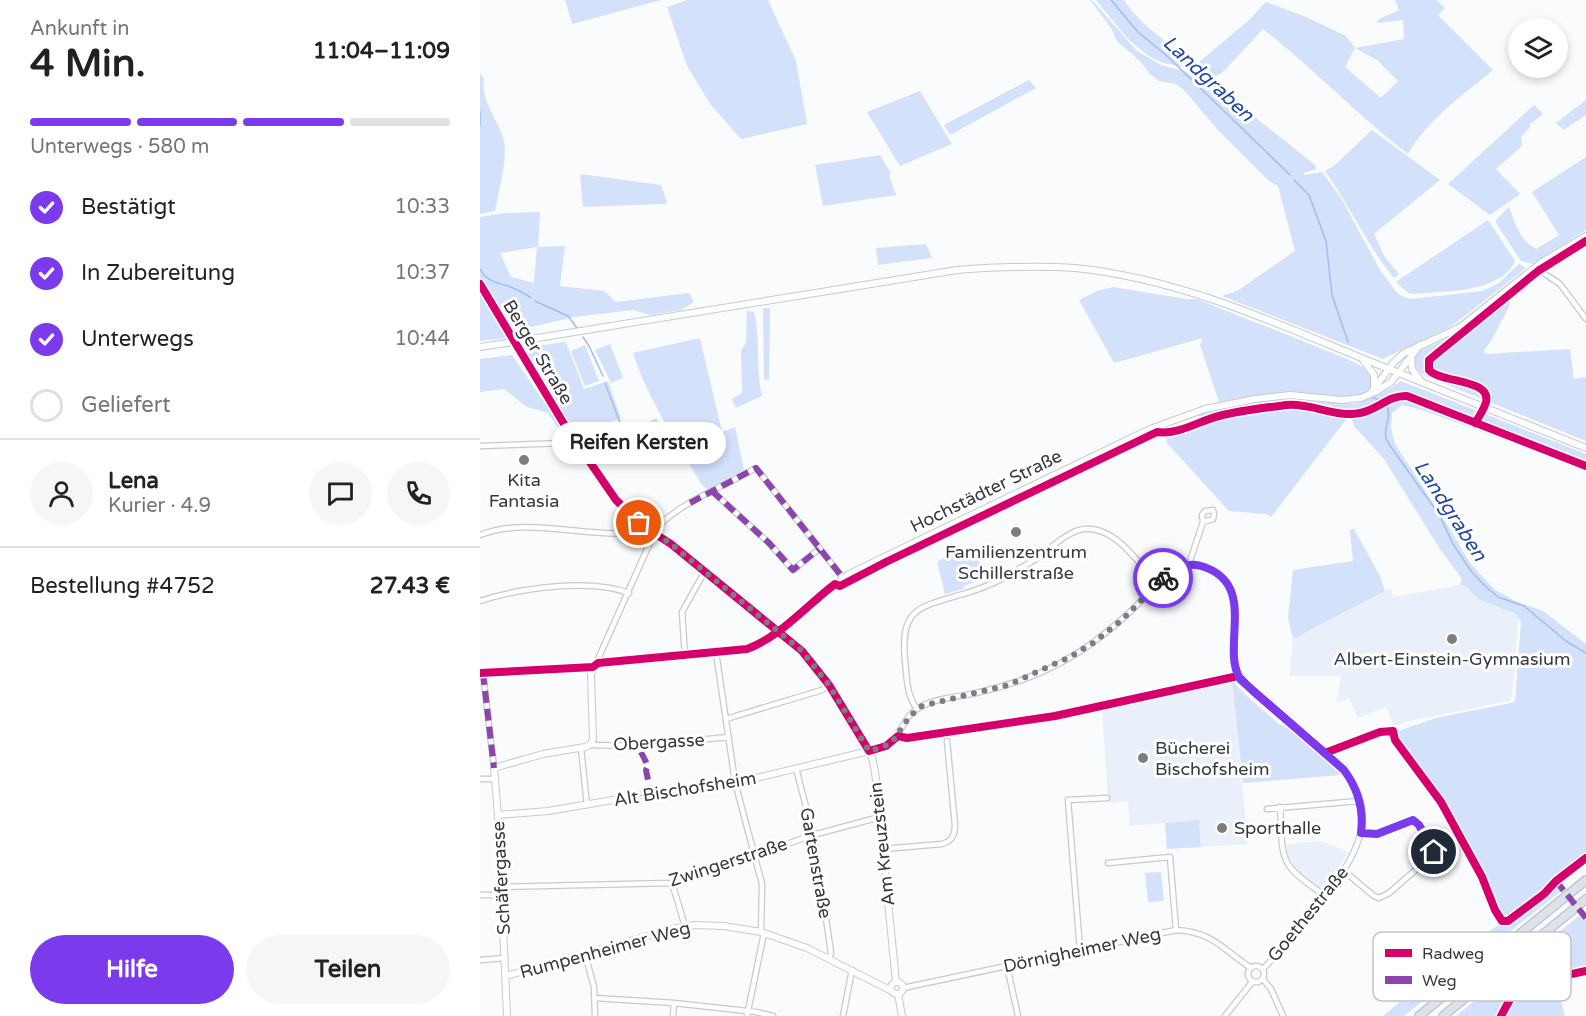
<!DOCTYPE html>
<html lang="de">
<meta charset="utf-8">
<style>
:root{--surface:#fff;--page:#f6f6f6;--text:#222;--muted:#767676;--line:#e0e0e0;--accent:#7c3aed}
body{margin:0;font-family:"Varela Round",sans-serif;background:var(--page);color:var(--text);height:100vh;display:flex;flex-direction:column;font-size:22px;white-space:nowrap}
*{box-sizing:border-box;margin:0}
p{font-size:20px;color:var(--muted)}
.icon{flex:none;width:33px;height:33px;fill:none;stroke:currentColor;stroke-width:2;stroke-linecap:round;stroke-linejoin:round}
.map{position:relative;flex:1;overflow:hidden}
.sheet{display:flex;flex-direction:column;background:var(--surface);width:480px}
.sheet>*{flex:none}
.buttons{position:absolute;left:1028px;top:18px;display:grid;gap:12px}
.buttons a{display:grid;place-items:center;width:60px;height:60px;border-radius:50%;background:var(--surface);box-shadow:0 3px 9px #0003;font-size:30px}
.pin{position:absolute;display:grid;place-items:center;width:51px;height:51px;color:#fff;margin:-26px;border:3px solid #fff;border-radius:50%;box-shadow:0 2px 6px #0007}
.courier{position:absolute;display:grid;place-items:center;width:60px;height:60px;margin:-30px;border:4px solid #7c3aed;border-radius:50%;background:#fff;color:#222;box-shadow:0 2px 8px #0007}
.bubble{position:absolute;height:42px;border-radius:21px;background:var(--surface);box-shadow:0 3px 9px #0003;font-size:20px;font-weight:700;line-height:42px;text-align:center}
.head em{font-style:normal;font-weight:700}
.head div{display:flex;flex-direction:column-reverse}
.head{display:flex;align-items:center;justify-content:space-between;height:102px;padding:0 30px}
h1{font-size:39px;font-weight:700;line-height:45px}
.bar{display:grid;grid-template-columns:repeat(4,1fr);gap:9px 6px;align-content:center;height:72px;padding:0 30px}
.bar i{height:8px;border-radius:4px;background:var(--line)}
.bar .active{background:var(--accent)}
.bar p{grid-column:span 4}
.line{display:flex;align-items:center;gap:15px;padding:0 30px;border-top:2px solid var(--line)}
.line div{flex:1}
.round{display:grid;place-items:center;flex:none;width:63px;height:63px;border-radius:32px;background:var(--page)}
ol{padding:0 30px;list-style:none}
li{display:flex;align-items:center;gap:18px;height:66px}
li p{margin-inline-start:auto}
li .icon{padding:6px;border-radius:50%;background:var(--accent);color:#fff;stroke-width:4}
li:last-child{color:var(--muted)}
li i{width:33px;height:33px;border:3px solid var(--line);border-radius:50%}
.button{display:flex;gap:12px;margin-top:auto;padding:12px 30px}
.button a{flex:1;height:69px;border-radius:36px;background:var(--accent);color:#fff;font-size:24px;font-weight:700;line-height:69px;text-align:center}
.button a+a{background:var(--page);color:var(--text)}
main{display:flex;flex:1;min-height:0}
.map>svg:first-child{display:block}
</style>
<main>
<section class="sheet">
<div class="head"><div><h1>4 Min.</h1><p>Ankunft in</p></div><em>11:04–11:09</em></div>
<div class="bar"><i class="active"></i><i class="active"></i><i class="active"></i><i></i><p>Unterwegs · 580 m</p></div>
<ol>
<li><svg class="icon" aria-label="check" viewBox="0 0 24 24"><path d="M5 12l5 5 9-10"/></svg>Bestätigt<p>10:33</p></li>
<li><svg class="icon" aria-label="check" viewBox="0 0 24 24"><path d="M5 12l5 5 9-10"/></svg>In Zubereitung<p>10:37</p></li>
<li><svg class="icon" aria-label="check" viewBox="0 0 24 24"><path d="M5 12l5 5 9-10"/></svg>Unterwegs<p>10:44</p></li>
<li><i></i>Geliefert</li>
</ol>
<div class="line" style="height:108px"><a class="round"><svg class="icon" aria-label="person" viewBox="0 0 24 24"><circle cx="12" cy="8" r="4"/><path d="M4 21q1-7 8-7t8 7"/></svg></a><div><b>Lena</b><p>Kurier · 4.9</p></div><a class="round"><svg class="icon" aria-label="chat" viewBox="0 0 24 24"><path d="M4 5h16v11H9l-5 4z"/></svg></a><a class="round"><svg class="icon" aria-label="phone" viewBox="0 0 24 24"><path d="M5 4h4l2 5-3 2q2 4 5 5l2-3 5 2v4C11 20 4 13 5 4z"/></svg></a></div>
<div class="line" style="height:78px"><div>Bestellung #4752</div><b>27.43 €</b></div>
<div class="button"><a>Hilfe</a><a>Teilen</a></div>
</section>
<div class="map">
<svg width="1106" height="1016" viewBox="0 0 1106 1016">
<rect width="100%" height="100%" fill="#f9fbfd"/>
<path fill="#eaf0fa" d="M980 585 986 586 998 599 1036 614 1039 619 1032 697 1029 701 929 721 918 725 913 724 906 707 878 718 869 698 856 703 861 674 858 676H809L813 639 911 588 913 597Z
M752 681 768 844 721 847 719 820 650 826 648 801 628 803 622 708Z
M842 841 868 852 848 885 843 889 838 888 816 870 807 854V844Z"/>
<path fill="#d3e1fb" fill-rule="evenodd" d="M85 0H181L92 24Z
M207 0H288L316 61 327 124 261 139 231 105 207 66 187 7Z
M610 0H612L657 51 681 65 704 71 728 83 761 106 835 165 836 169 824 173V175L842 172 861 198 900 270 917 293 924 297 932 299 1002 291 1019 283 1039 264 1046 268 972 326 903 359 742 296 757 291 815 251 798 186 789 181 737 129 704 90 696 84 679 81 670 74 661 62 637 41 631 28Z
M616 0H644C662 27 691 46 718 63L768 21 786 2 826 17 866 36 875 48 924 39 923 20 897 23 899 19 919 10 915 0H956L965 8 958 15 1013 70C984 94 947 120 928 154 877 115 833 68 783 29L742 73 729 79 705 67 683 63 670 57 648 39ZM875 48 897 60 918 81 901 98 865 67Z
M0 73 4 79C0 101 19 120 24 141 28 160 18 192 15 211L0 214Z
M549 80 556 88 470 135 464 125Z
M440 91 472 144 420 166 387 112Z
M1106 100V115L1084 130 1076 123Z
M1054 105 1063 114 1050 124V127L1041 137 1042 146 1016 169 1040 194 1010 215 968 184Z
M892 130 960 180 894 234 904 256 919 274 914 278C887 245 870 206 845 171L855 165Z
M400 155 411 174 409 175 416 195 343 206 335 165Z
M1106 157V230L1053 264 1041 261 1016 223V220L1029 207C1035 223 1040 241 1056 249L1079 235 1052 192Z
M100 174 181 185 187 202 185 204H180L103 207Z
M60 212 58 247 85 246 80 286 124 291 136 302 209 293 214 302 201 310 170 315 153 310 94 317 30 332 0 278V217L25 213ZM57 247 54 283 31 277 20 253Z
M1008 220 1035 261C1021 293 964 291 934 294L928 293 916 282Z
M446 244 452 258 398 265 396 248Z
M633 287 706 299H717L865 358 883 367 891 378 890 389C867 408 835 391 809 392 786 394 762 398 739 402L720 345 723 338 634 363 599 300 617 291Z
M0 290 1 291 27 338 0 341Z
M1029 301 1030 305 1011 341 1004 350 1005 354 1090 349 1094 379 1106 377V441L948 377C939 372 934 368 935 357L939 351 969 338 1008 312 976 338 950 355 946 361C946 377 958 378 972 381L973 377 953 371 950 366 952 359Z
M283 308H290L289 379 284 380Z
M267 311 274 312C281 340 275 368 282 396L256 408 252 399 262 393 261 351 266 342Z
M220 338 242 432 255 427 264 470 227 489 222 485C197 442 168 400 153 353Z
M86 342 104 389 128 381 141 419 93 431 43 354 47 347Z
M130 344 143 378 131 383 115 350Z
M105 345 119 381 105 386 91 351Z
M32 355 86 434 83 436 68 413 47 407 24 389 0 392V359Z
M921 381 1106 454V465L1002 424 1012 431 1011 435 942 410 922 405 912 413 911 428 915 444 970 529 990 563 1014 589 1035 601 1063 611 1106 644V856L1075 878 1054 899 1024 920 1003 875 962 800 935 761 916 739 915 732 956 718 1031 703 1035 701 1041 622 1036 614 998 599 986 586 980 585 982 579 960 549 904 459 874 426 869 410 810 403 760 410 725 417H720L717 414 742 407 798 399 875 404 909 389Z
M810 407H821L864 415 868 417 791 517 786 514 749 511 686 442 688 436 714 427 723 421 762 413Z
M176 418 189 440 177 448 164 425Z
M874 529 900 576 905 591 813 639 808 618 813 570 873 561 870 530Z
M494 547 505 578 484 586 483 589 465 594 457 562 473 553Z
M752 681 768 697 800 725 807 726 861 775 763 783Z
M719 820 721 847 687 849 685 823Z
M681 872 684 901 668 902 665 873Z
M1075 883 1081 891 924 1016H903L932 992 917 962 994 942 1021 923 1029 922 1065 895Z
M1101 914 1106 921V970L1040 984 1034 991 1020 1016H976Z
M1075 979 1085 1016H1022C1040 983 1038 986 1075 979Z"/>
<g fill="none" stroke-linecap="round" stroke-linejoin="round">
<path stroke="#a1bcf1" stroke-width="1.5" d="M631 0 658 32 686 55 810 175
M0 112V126
M814 180 829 195 846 241 852 295 868 342
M0 269C8 284 20 282 33 288 40 291 46 294 51 298
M55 301 88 316 97 328
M103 337 109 346 123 376
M125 383 146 438
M891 397 902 401
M905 403C914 416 903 425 906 438 907 441 909 444 911 447L960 516 973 544 991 571 1004 585 1018 597 1044 606 1086 641 1106 653"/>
<g stroke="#c6cace" stroke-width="7">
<path id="street" d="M1065 274 1080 284 1106 319
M0 284 87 429 136 500 163 526 191 544 298 631
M0 446 84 443 93 437
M232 491 289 543 313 570 339 549
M0 535C39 520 82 531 123 533 134 534 145 533 156 533L160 531 163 526
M709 564 723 522 722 515 725 511 733 510 734 514 733 519 723 522
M537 570C545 565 554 561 561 555 572 547 583 536 596 531 630 518 659 563 677 584
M0 601C40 588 110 578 149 593
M236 652 255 782 282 884 281 932
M205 656 202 612 225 571
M118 663V659L177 527C205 500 243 487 276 468L363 578
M0 673 113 667
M3 673 14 768
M437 709C426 694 427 678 425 660 420 608 439 607 483 594 498 590 512 584 526 577
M246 719 342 690 349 685
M110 745 155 746 249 737
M101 748 107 805
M389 751C427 742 417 718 442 706 459 697 481 697 500 692 540 683 582 666 615 641 628 631 641 621 653 609 677 586 702 546 738 574 771 600 744 646 757 673 763 685 776 694 785 702 806 720 827 738 848 755 912 808 875 861 833 911 816 930 800 951 783 969
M316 768 335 842 351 953 349 958
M0 779H14
M800 807C802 824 799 849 808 864 816 877 834 887 845 896
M787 809 879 801
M403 849 462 844C472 841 475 835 475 825L467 741
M628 863 690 857 696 930
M864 871 894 896 899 898 909 893 953 855C953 844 943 826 933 820L897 834 881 833
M192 883 205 926
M22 887 192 883 333 835 400 817
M0 895H22
M600 950 588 800 627 798
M105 954 114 987 115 1016
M0 960 25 958
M527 966 538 1016
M768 974a8 8 0 1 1 16 0a8 8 0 1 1-16 0Z
M783 979 791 989 803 1016
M423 988 696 930C734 932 743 950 771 968
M115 998 194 1003 276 1012 293 1016
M193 1016 194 1003
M267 1016 284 933
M363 1016 372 970
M745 1016 773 981"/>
</g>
<g stroke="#c6cace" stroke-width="8">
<path id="secondary" d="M45 340 477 270C516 267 555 265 595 268 695 278 787 319 879 357 955 387 1030 418 1106 448
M0 347 20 344
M931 356 932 369 941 381
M883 360 894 375V388
M890 394 914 362 924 353 979 328 1062 262 1106 236
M298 631C329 656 351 687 371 721 379 733 387 745 392 758 395 768 396 779 397 790L416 982
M18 815 68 811 180 792 268 780 389 751
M26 976 196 928 215 925 244 926 281 932 327 948 412 991
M411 988a6 6 0 1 1 12 0a6 6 0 1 1-12 0Z
M418 994 422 1016
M27 1016 18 815 14 768 63 754 105 747 111 744 113 739 111 674 115 665 271 647 298 631 369 574 670 429 725 409 775 399 810 395 862 400 881 398 897 391 911 382 940 345"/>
</g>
<g stroke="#b3b9c3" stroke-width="10">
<path id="highway" d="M939 1016 1106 880
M963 1016 1106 899"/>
</g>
<use href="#street" stroke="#fefeff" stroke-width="4.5"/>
<use href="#secondary" stroke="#fefeff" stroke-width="6"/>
<use href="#highway" stroke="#dde2ea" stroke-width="8"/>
<g stroke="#c6cace" stroke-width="8" stroke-linecap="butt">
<path id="secondary-bridge" d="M20 344 45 340"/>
</g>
<use href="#secondary-bridge" stroke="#fefeff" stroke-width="6"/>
<path stroke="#8e44ad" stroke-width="6" stroke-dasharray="12 6" stroke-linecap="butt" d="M232 491 289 543 313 570 339 549
M210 503 276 468 363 578
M3 673 14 768
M161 752 168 766 166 770 170 790 160 792 161 796
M1076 881 1106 918"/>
<g stroke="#fff" stroke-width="11">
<path id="cycleway" d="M0 284 87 429 136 500 163 526 191 544 322 651 349 685 389 751 406 746 418 736 427 738 575 716 758 676 773 691 845 753 900 732 913 731 915 740 961 802 1002 877 1015 910 1022 921H1028L1064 894 1076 881 1106 858
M995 423C999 417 1004 409 1006 402 1012 379 960 383 949 370V360L1058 271 1106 241
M0 673 113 667 118 663 267 649C300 637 327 605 355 584L360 586 406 562 677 432C698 435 719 421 739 416 761 410 784 408 807 405 832 403 857 418 880 413 898 410 908 395 927 396L1106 466
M1021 1016 1034 992 1041 985 1106 971"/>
</g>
<use href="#cycleway" stroke="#d6006c" stroke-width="8"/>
</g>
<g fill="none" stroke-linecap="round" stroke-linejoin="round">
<path stroke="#7a7d82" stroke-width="6" stroke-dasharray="0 10.8" d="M159 523 191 544 322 651 349 685 389 751 403 747 412 742 430 716 442 706 528 685 590 657 613 643 642 620 683 578"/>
<path stroke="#7c3aed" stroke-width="8" d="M683 578C694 568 706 562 721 566 780 583 739 649 761 680L864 770C878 789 884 810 881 833L897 834 933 820 939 825 954 852"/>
</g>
<g fill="#7a7d82" stroke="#fff" stroke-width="2">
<circle cx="44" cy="460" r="6"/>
<circle cx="536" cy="532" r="6"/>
<circle cx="972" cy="639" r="6"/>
<circle cx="663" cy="758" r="6"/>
<circle cx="742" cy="828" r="6"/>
</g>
<g text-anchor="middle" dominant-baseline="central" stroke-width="6" stroke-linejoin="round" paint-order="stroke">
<g font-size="18" fill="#353940" stroke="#fff">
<text transform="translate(58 352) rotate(59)">Berger Straße</text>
<text transform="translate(506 491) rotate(-26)">Hochstädter Straße</text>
<text transform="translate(179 742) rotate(-3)">Obergasse</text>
<text transform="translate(205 789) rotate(-9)">Alt Bischofsheim</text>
<text transform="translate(402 844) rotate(-96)">Am Kreuzstein</text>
<text transform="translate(248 862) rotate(-18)">Zwingerstraße</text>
<text transform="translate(336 863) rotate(80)">Gartenstraße</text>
<text transform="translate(21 878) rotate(-93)">Schäfergasse</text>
<text transform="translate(828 914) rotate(-51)">Goethestraße</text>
<text transform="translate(125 950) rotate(-15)">Rumpenheimer Weg</text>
<text transform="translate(602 950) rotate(-12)">Dörnigheimer Weg</text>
</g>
<g font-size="18" fill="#353940" stroke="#fff">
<text x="44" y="480">Kita<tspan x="44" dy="21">Fantasia</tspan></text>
<text x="536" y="552">Familienzentrum<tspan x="536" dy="21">Schillerstraße</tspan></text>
<text x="972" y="659">Albert-Einstein-Gymnasium</text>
<text x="675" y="748" text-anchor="start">Bücherei<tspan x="675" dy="21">Bischofsheim</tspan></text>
<text x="754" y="828" text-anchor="start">Sporthalle</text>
</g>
<g font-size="20" font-style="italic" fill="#234aa1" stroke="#fff">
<text transform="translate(728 79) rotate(43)">Landgraben</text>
<text transform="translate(970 511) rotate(57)">Landgraben</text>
</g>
</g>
<rect x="893" y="932" width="198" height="69" rx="9" fill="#fff" stroke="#c2c4c6" stroke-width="1.5"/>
<rect x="905" y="949" width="27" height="8" fill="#d6006c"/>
<rect x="905" y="976" width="27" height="8" fill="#8e44ad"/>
<g font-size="16" fill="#353940">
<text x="942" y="959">Radweg</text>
<text x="942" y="986">Weg</text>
</g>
</svg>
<div class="buttons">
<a><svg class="icon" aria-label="layers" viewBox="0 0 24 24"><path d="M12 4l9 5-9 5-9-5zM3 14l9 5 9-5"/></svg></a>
</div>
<div class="pin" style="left:159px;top:523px;background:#ea580c"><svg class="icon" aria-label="bag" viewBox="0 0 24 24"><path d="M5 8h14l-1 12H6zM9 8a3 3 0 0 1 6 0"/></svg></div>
<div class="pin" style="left:954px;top:852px;background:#1f2937"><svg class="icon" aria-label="home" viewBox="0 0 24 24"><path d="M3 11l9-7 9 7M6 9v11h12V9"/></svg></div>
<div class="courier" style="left:683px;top:578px"><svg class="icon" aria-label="bike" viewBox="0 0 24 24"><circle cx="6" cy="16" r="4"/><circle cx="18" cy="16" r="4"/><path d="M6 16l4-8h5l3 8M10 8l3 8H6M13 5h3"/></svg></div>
<div class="bubble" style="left:72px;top:422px;width:174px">Reifen Kersten</div>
</div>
</main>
